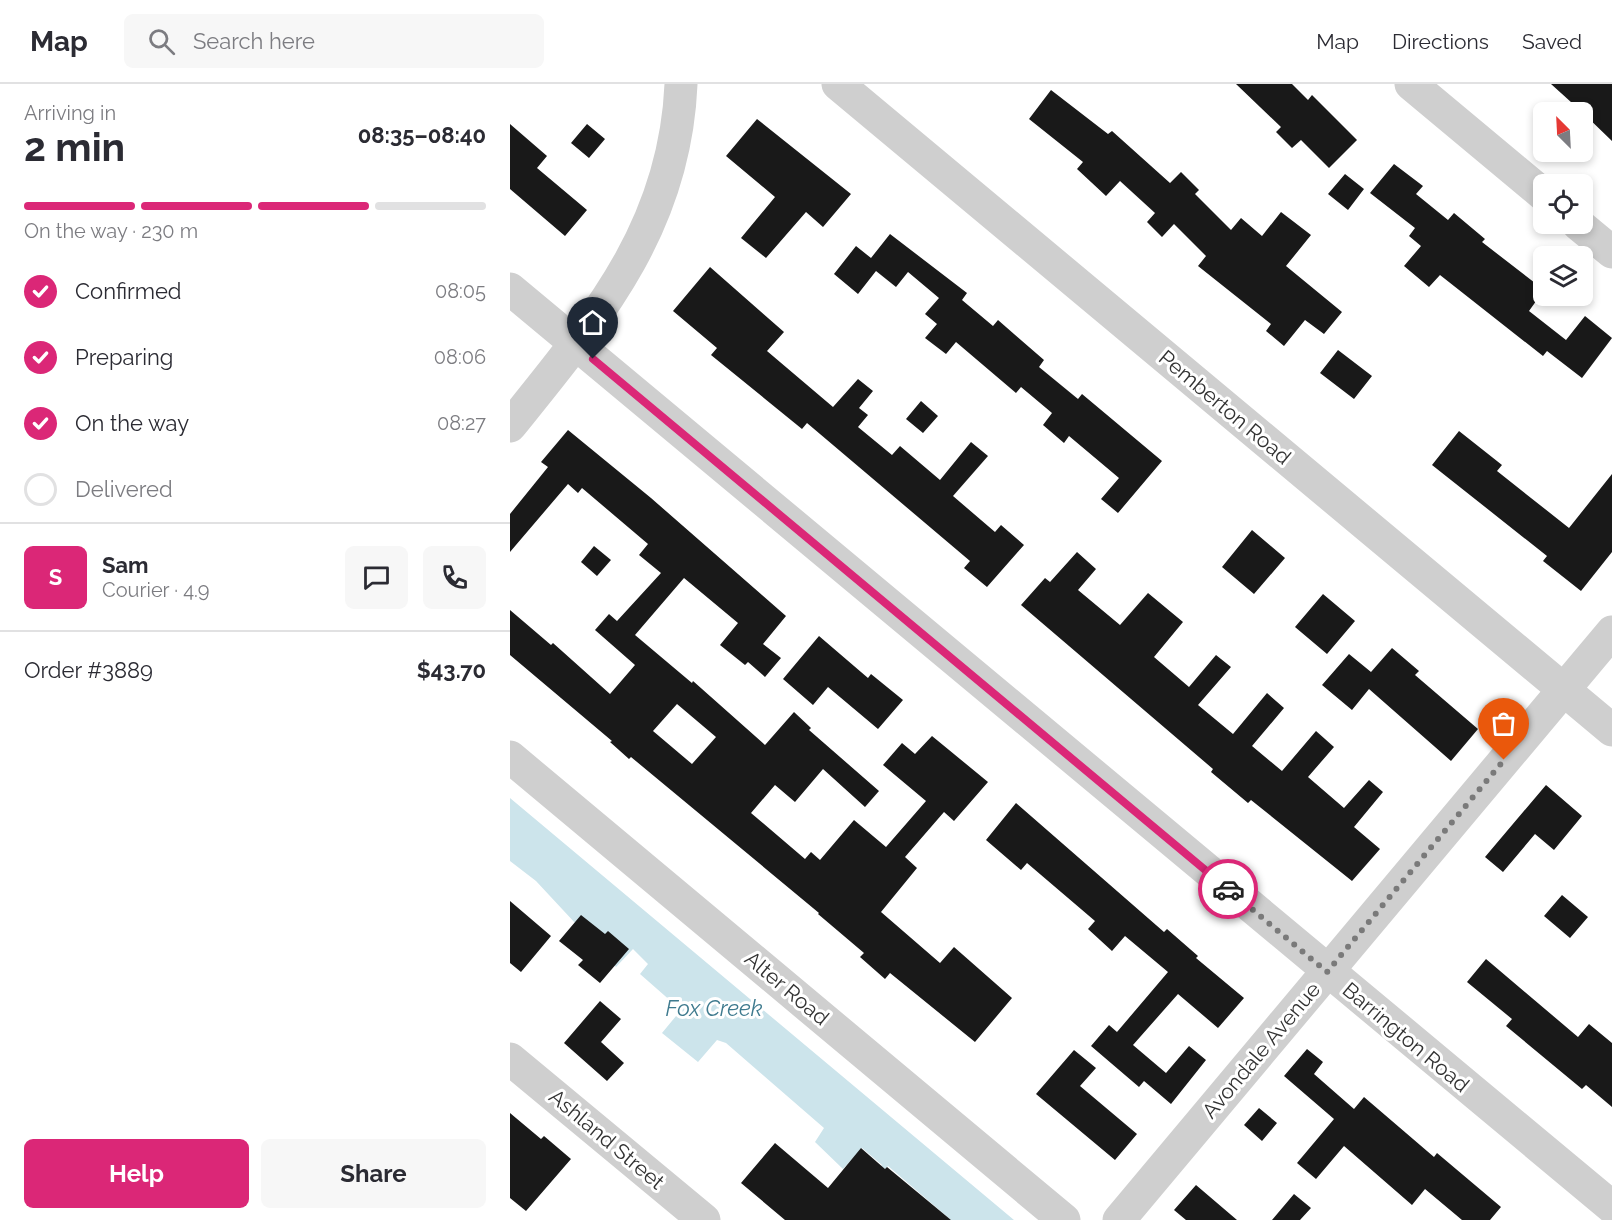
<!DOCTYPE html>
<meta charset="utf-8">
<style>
:root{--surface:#fff;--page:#f7f7f7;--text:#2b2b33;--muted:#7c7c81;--line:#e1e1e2;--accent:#db2777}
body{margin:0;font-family:Raleway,sans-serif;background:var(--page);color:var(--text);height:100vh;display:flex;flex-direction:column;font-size:22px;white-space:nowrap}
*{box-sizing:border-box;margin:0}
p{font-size:20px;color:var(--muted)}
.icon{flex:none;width:33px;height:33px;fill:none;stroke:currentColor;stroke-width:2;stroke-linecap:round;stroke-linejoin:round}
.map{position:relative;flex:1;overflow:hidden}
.drawer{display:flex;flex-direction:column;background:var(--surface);width:510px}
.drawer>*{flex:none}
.needle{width:39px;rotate:336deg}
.fabs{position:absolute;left:1023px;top:18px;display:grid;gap:12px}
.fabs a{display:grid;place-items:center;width:60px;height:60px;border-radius:9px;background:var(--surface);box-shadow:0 3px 9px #0003;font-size:30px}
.pin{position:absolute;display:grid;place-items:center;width:51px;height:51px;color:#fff;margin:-62px -26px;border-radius:50% 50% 50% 0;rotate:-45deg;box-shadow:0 0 6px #0007}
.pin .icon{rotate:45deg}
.courier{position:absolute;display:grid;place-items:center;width:60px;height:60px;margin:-30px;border:4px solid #db2777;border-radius:50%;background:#fff;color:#222;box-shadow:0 2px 8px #0007}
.overview em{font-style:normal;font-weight:700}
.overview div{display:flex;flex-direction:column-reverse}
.overview{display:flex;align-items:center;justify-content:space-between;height:102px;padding:0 24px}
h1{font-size:39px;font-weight:700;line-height:45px}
.bar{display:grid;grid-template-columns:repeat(4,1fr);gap:9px 6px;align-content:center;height:72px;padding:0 24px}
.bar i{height:8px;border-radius:4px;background:var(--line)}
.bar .active{background:var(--accent)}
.bar p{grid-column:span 4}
.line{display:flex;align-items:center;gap:15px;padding:0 24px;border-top:2px solid var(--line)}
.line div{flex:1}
.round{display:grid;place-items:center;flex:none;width:63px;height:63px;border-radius:9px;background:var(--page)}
ol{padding:0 24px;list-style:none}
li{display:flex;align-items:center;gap:18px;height:66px}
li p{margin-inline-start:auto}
li .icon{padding:6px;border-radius:50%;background:var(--accent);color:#fff;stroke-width:4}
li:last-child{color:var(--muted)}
li i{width:33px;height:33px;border:3px solid var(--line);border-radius:50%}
.cta{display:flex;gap:12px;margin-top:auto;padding:12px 24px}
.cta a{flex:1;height:69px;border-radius:9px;background:var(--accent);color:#fff;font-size:24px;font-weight:700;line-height:69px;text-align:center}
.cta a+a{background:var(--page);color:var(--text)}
header{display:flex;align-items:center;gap:36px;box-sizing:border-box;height:84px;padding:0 30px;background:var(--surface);border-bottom:2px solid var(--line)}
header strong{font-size:28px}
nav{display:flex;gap:33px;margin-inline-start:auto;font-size:21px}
.search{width:420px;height:54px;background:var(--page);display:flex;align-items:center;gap:15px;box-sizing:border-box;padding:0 21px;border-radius:9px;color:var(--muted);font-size:22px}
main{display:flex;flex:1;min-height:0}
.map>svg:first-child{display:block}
</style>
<header>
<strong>Map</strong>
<div class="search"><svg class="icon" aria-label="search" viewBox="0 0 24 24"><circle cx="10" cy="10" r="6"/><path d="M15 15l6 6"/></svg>Search here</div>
<nav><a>Map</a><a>Directions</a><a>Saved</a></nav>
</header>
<main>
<section class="drawer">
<div class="overview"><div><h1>2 min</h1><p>Arriving in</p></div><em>08:35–08:40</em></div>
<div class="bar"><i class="active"></i><i class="active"></i><i class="active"></i><i></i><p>On the way · 230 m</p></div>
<ol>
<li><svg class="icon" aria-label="check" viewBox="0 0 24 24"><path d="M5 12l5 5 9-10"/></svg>Confirmed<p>08:05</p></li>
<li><svg class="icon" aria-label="check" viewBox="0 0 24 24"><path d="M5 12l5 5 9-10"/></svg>Preparing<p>08:06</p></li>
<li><svg class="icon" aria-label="check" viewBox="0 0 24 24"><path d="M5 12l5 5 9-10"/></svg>On the way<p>08:27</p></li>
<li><i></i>Delivered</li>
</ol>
<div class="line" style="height:108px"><b class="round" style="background:var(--accent);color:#fff">S</b><div><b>Sam</b><p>Courier · 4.9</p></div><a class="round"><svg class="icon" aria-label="chat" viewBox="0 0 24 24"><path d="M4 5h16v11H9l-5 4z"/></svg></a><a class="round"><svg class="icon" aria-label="phone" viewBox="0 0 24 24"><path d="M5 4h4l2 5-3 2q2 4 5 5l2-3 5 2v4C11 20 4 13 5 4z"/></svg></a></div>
<div class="line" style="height:78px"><div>Order #3889</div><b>$43.70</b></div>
<div class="cta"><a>Help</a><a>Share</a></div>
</section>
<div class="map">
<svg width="1102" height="1136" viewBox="0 0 1102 1136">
<rect width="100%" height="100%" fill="#fff"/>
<path fill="#cce4eb" d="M0 714 504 1136H441L378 1082 358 1103 350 1106 372 1081 352 1064 333 1085 305 1058 314 1044 216 959 207 956 188 978 152 949 171 926 130 890 138 880 123 865 106 883 26 797 0 777Z"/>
<path fill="#191919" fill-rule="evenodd" d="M726 0H782L798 16 802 11 847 56 819 84 791 56 782 64 766 48 771 43Z
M1041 0H1102V57L1072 28Z
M541 6 598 50 602 47 660 99 671 88 689 106 685 110 721 146 731 134 752 152 771 128 801 151 776 182 832 228 814 250 795 236 774 262 756 247 761 240 688 182 696 172 664 140 652 153 637 138 645 129 610 97 596 112 567 85 573 78 519 35Z
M247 35 341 110 313 143 296 128 256 174 231 154 265 113 216 72Z
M0 40 37 72 27 84 77 126 55 152 0 105Z
M77 40 95 55 79 74 61 59Z
M884 80 913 102 906 110 938 136 944 129 975 155 972 158 1034 206 1019 227 1056 256 1075 232 1102 254 1072 294 1037 267 1033 272 930 191 919 203 894 182 911 162 899 152 905 144 860 109Z
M835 90 854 105 838 126 818 110Z
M380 150 457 209 452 216 483 242 488 236 534 276 529 283 568 315 572 310 652 377 608 429 591 415 609 394 559 352 554 359 533 341 542 329 511 303 506 309 446 258 436 270 415 254 427 240 415 230 429 214 398 188 386 203 366 187 348 210 324 190 346 162 361 174Z
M200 183 274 248 257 267 323 323 348 295 363 307 349 324 358 331 348 343 382 371 390 362 430 396 461 358 478 372 443 412 485 448 491 441 514 461 477 503 454 484 460 477 297 339 292 345 201 271 207 264 163 227Z
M828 266 862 292 844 315 810 289Z
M411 317 428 332 413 349 396 335Z
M58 346 141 414 276 532 253 560 271 574 255 593 238 578 235 581 210 561 228 539 174 494 125 551 182 599 183 597 255 661 284 628 301 644 299 646 369 707 355 723 313 685 285 718 265 701 241 729 295 775 301 768 310 776 344 736 376 763 416 717 373 681 392 659 405 670 422 652 478 698 444 737 434 728 395 773 407 784 371 828 430 879 444 863 502 914 465 958 380 889 375 895 350 873 354 869 308 830 309 829 121 673 119 675 100 658 102 657 0 571V526L41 561 43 559 100 610 125 581 85 546 99 530 107 537 151 489 129 471 138 460 72 404 68 409 58 400 0 468V430L38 383 31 378ZM167 620 206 653 182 680 143 647Z
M949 347 992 381 987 387 1059 444 1102 390V468L1071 507 1033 477 1037 472 922 381Z
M742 446 775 474 744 510 712 483Z
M84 462 101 476 87 492 71 478Z
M567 468 586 485 568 506 610 541 638 509 673 538 644 573 679 603 706 571 721 583 688 621 723 650 757 609 774 624 742 662 772 687 806 647 824 663 798 693 834 724 859 696 873 708 844 743 870 765 842 797 741 716 738 719 701 688 703 685 511 521 535 494 540 498Z
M813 510 845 537 817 570 785 543Z
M309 552 358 594 361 590 393 616 368 645 318 603 303 621 273 595Z
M882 564 909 587 905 591 968 645 941 677 859 605 842 626 812 601 839 570 861 588Z
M1036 701 1072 732 1044 766 1025 750 993 788 975 773Z
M506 719 654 848 657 845 688 872 686 874 734 914 708 944 668 910 623 961 656 989 679 962 696 976 661 1020 634 997 629 1003 581 962 599 941 607 948 658 888 615 852 602 867 578 845 585 837 517 779 511 786 476 756Z
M1052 811 1078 833 1060 854 1034 832Z
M0 817 41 852 11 888 0 879Z
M71 831 95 850 98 847 119 865 90 899 68 881 73 876 49 857Z
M976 875 1068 953 1079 940 1102 959V1023L1076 1001 1072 1005 996 942 1002 935 957 898Z
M90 917 111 935 91 958 114 979 97 997 54 959Z
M797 965 813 978 804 990 844 1025 854 1013 924 1073 927 1069 991 1123 980 1136H952L915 1105 902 1121 834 1062 806 1095 787 1079 824 1035 774 992Z
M564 966 586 984 570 1002 627 1050 605 1076 526 1010Z
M749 1024 767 1039 752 1057 734 1041Z
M0 1029 31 1055 34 1052 61 1075 16 1127 0 1114Z
M265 1059 318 1104 351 1064 375 1085 377 1083 441 1136H275L231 1099Z
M686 1101 727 1136H676L664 1126Z
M784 1110 801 1124 790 1136H762Z"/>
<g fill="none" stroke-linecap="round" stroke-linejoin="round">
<path stroke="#cfcfcf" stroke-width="33" d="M328 0 1102 646
M901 0 1034 111
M1068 140 1102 168
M0 205 1102 1123
M0 342C86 235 165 144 171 0
M0 673 554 1136
M0 975 194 1136
M609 1136 1102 548"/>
</g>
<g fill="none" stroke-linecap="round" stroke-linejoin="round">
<path stroke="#7a7a7a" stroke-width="6" stroke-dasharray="0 10.8" d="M718 805 817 888 994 676"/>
<path stroke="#db2777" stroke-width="8" d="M83 275 718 805"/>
</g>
<g text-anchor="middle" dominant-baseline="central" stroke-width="6" stroke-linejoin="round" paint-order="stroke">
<g font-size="21" fill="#323232" stroke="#fff">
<text transform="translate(715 323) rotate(40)">Pemberton Road</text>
<text transform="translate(277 904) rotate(40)">Alter Road</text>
<text transform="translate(896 953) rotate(40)">Barrington Road</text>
<text transform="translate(751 966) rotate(-50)">Avondale Avenue</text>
<text transform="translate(97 1055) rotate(40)">Ashland Street</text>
</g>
<g font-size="22" font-style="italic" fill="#3e7a8e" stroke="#fff">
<text x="204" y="924">Fox Creek</text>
</g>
</g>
</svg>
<div class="fabs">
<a><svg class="needle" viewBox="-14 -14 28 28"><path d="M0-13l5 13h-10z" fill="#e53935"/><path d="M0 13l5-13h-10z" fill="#7c7c81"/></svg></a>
<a><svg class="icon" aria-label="locate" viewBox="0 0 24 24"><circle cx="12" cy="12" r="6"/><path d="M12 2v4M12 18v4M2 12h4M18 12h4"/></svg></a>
<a><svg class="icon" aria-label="layers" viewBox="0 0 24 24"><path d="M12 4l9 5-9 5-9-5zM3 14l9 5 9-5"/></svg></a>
</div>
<div class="pin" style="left:994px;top:676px;background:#ea580c"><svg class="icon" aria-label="bag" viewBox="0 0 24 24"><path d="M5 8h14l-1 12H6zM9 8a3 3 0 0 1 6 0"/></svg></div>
<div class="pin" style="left:83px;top:275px;background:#1f2937"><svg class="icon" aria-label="home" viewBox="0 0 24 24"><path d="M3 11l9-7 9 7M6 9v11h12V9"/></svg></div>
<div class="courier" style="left:718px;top:805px"><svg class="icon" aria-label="car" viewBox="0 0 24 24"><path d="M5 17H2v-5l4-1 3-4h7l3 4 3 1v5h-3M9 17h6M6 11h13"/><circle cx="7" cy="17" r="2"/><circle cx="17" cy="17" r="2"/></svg></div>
</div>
</main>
